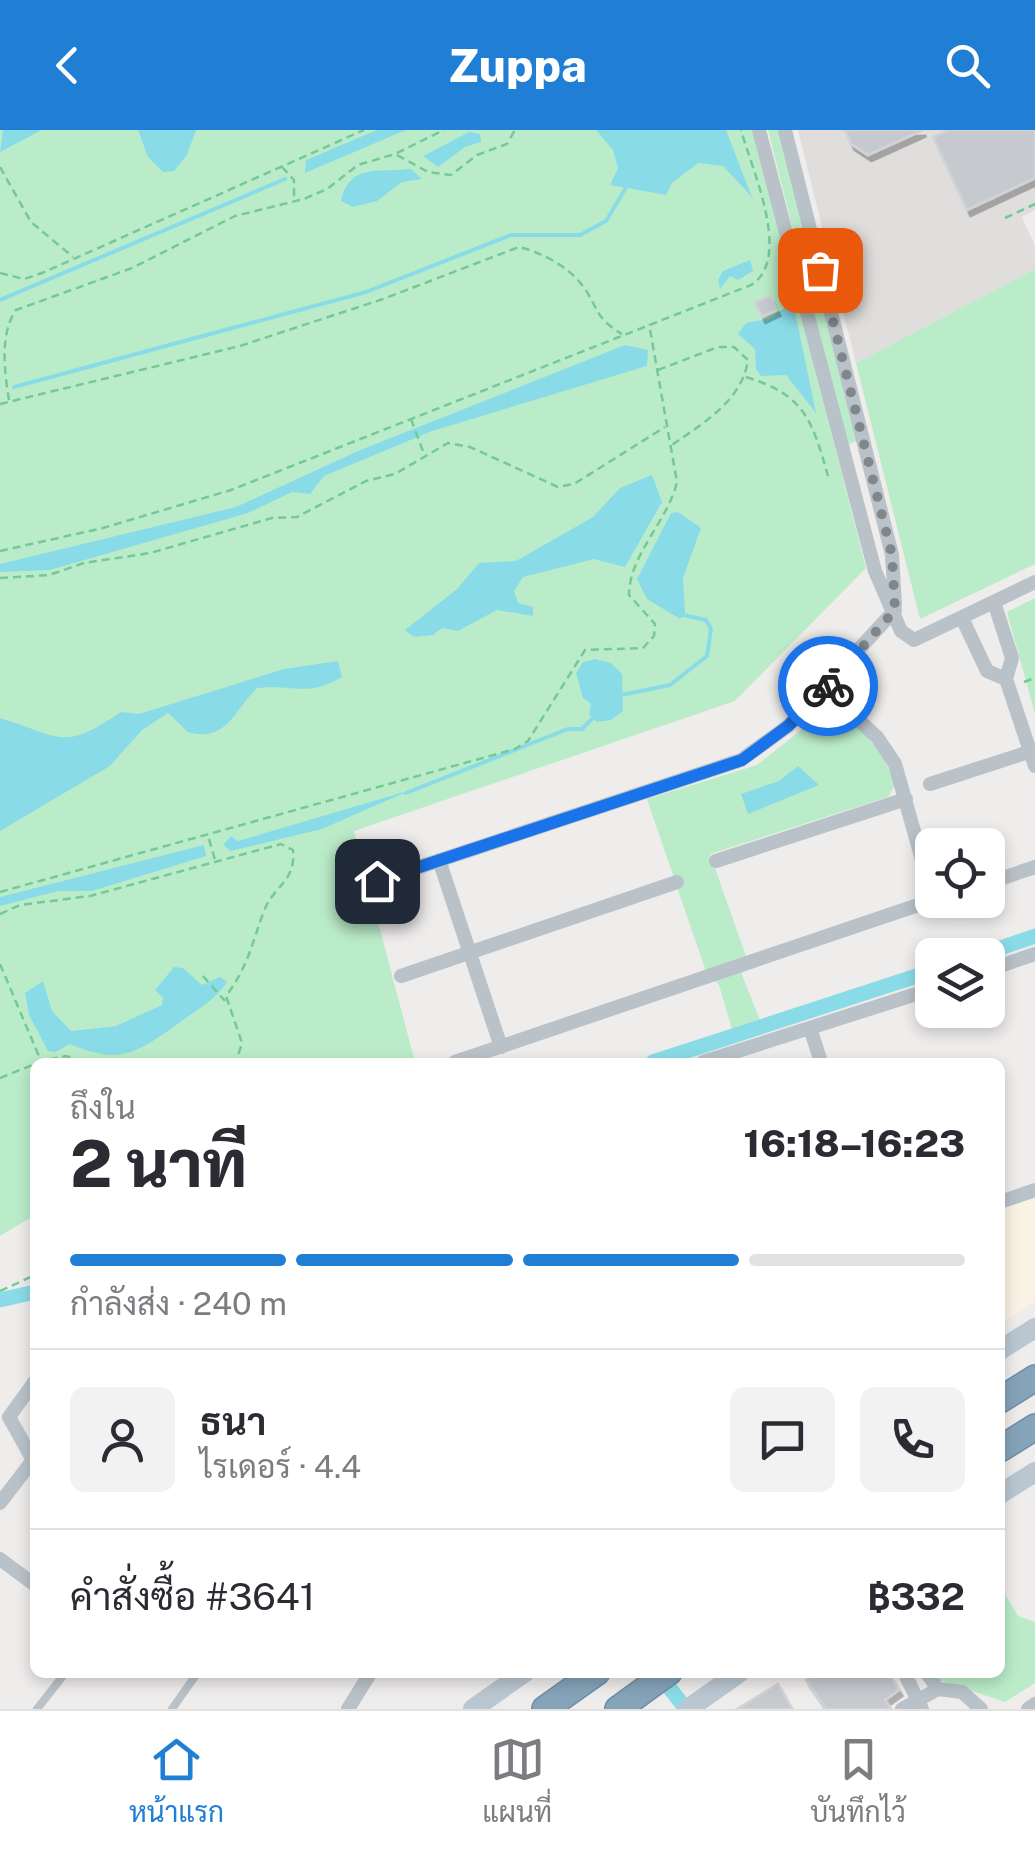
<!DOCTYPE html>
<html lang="th">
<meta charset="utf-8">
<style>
:root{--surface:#fff;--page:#f2f2f3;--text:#2b2b33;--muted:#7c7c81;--line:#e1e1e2;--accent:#207fd4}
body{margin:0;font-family:"Public Sans",Sarabun,sans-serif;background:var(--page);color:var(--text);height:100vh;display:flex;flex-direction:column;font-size:38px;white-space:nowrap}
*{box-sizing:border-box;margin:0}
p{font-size:32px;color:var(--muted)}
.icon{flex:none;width:55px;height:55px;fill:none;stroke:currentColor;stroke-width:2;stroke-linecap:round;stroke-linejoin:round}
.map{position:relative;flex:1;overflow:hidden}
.drawer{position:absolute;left:30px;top:928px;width:975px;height:620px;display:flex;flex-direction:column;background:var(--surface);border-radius:15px;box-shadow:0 5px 15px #0003}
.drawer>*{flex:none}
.tools{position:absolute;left:915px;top:698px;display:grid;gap:20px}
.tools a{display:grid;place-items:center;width:90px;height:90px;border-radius:15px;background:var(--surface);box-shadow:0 5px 15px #0003;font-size:50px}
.pin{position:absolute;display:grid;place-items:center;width:85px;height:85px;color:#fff;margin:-42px;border-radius:20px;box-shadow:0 5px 15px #0006}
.courier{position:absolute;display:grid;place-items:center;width:100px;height:100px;margin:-50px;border:8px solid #1a73e8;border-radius:50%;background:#fff;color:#222;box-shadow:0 2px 12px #0007}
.overview em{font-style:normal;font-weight:800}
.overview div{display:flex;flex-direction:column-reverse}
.overview{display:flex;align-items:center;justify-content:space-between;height:170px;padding:0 40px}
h1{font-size:65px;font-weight:800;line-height:75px}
.bar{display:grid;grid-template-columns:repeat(4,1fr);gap:15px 10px;align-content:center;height:120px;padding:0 40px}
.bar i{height:12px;border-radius:8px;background:var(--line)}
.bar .active{background:var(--accent)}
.bar p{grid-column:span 4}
.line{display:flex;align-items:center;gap:25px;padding:0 40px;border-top:2px solid var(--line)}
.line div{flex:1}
.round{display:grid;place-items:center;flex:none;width:105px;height:105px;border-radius:15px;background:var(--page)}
header{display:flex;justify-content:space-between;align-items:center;height:130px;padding:0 40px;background:var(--accent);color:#fff;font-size:45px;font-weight:800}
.menu{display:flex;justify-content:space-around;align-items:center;height:140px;border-top:2px solid var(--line);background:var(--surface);font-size:28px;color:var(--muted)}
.menu a{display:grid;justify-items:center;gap:5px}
.menu .active{color:var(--accent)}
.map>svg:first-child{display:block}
</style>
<header><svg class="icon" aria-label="back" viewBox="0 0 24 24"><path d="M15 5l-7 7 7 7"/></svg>Zuppa<svg class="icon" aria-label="search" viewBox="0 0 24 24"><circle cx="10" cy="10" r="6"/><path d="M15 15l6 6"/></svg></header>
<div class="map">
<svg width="1035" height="1579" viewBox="0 0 1035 1579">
<defs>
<filter id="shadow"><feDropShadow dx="3.5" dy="6" stdDeviation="0" flood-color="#0004"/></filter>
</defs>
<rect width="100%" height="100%" fill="#efecec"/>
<path fill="#faf2e4" d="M1035 1066V1172L1000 1194V1079Z"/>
<path fill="#e0dddd" d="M798 0H1035V80L1022 87 1035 116V139L856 233Z"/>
<path fill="#bbecc9" d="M0 0H753L866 438 735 571 354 701 415 932H35V1085L0 1106Z
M768 0H780L858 311 847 314Z
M1035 139V434L920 489 856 233Z
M1035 468V584L1007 482Z
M819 586C859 585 880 620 896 653L888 667 710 724 746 826 742 845 760 890 732 899 719 855 705 839 647 669 757 635Z
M1000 1456 1018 1486 1035 1492V1553L1005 1572 936 1549 933 1543 1000 1542Z"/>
<path fill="#89dce7" d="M3 0H42L0 22Z
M138 0H196L187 25 174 41 163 42 148 27Z
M377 0H406L305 43 306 30Z
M596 0H726L752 67 723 36 698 33 672 53 666 65 610 55 618 38 613 20Z
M469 2 480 4 481 12 465 17 438 37 423 26Z
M411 39 422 49 402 52 377 71 353 77 341 71C350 32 380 43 411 39Z
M750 130 753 141 738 150 730 146 720 159 718 150 723 141Z
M793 172 816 283 786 245 761 246 756 239 755 219 738 204 746 193 768 189Z
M625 215 648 220 647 236 432 301 324 346 310 364 292 362 248 383 50 440 0 442V434L236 377 358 321Z
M652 345 662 372 625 437 594 429 523 447 514 461 518 473 533 477V486L497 480 458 501 442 498 433 505 414 507 405 500 457 459 479 433 516 431 593 387 620 358Z
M678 382 701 398 683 448 685 483 680 489 647 469 637 449 671 383Z
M595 529 611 533 622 544 623 581 611 590 597 592 589 585 591 574 583 568 576 543 583 532Z
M338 531 342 547C305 568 296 554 257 558 234 580 227 613 188 602L168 583 142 600 110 636 0 701V588C62 607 62 622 121 582L139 584 284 539Z
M798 636 819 655 748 684 741 664 779 651Z
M411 660 322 699 231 721 223 715 231 706 238 711Z
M204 715 206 726 92 761H58L0 776V767Z
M174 837 183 838 202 855 220 847 227 852C212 873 199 878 179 893 135 924 121 935 69 914L56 922 48 921 29 885 25 863 43 851 52 881 71 901 116 896 162 875 163 868 155 860Z"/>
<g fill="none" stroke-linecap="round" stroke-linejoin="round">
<path stroke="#89dce7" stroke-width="4" d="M0 170 285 49
M14 257 366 162 511 105H580L606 91 627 56
M621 565 670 555 707 526 711 499 706 490 683 485
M406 663 568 599H582L594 587"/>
<path stroke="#89dce7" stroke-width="15" d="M980 825 1035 806
M653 932 932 841
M0 1170 35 1162
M657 1542 686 1579"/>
</g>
<path fill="#c6cacf" stroke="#d0d3d7" stroke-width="2.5" filter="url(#shadow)" d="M845 0H923L868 25 851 14Z
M948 0H1035V48L967 80 933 7Z
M770 166 777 180 762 187 755 172Z
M817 1542H888L899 1560 885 1570 891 1579H826L806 1550Z
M778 1554 792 1579H737Z"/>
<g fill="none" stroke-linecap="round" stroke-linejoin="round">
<g stroke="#708ea5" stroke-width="28">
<path id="motorway" d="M1000 1270 1035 1248
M1000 1319 1035 1297
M545 1579 597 1542
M618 1579 669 1542"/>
</g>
<path stroke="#75c897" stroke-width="2.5" stroke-dasharray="8 5" stroke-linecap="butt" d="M397 25 428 42 451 45 477 25 507 14 515 0
M0 37 31 92 73 127
M282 37 294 50V72
M1005 88 1035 74
M0 143 24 149 42 143 364 0
M658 240 718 217H734L748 230C742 272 700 295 669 317
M746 247C805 265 812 290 828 346
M9 270C4 240 0 203 16 180L132 138 235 86 304 69 327 59 358 35 395 24 444 0
M0 274 240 216 383 169 519 117C540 122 568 136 582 155 599 177 593 187 622 204
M411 289 424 324
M0 421 103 398 231 360 751 155C793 129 752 40 741 0
M0 448 49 445 84 433 150 423 272 388 297 387 366 351 395 344 448 313 470 317 558 357 574 354 665 297
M1024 552 1035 548
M209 709 215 730
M0 762 515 619 528 611 585 520 643 518 654 506 655 494 629 465C629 425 668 391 677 352L649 194
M0 784 20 775 90 766 281 714 293 720C296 752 274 755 264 781 252 813 248 837 226 866L242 913 236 932
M0 834 41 931
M203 846 225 871
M37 932 66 926 85 932
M0 948 35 934
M0 1161 35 1145"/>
<path stroke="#b8c2c8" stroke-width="8" d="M37 1579 66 1542
M172 1579 198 1542"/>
<path stroke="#b8c2c8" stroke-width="14" d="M759 0 875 441 901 501 914 510 1035 452
M785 0 892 425 895 475
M994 472 1012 528 1006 549 1035 636
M962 488 987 541 1006 549
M930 654 1035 620
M439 730 501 917
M716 731 906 669
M377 751 741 630 788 596 895 480
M988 753 1035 737
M988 840 1035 824
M401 846 677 752
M811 901 821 932
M455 932 927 772 930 758 895 634 877 607 824 559
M703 932 932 859
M1000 1072 1035 1060
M0 1373 33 1330 9 1287 35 1251
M0 1429 35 1455
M904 1542 922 1579
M926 1542 938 1559 962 1562 981 1579
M348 1579 371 1542
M902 1579 938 1559
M1028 1579 1035 1574"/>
<path stroke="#bac6d0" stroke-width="20" d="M1000 1220 1035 1198
M1000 1364 1035 1342
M473 1579 525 1542
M688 1579 740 1542"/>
<use href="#motorway" stroke="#85a3b9" stroke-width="25"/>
</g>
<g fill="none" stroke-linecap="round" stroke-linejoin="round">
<path stroke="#80878c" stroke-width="10" stroke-dasharray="0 18" d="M820 140 892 425 895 480 828 556"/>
<path stroke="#1a73e8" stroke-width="12" d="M377 751 742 630 788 596 828 556"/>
</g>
</svg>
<div class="tools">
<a><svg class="icon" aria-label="locate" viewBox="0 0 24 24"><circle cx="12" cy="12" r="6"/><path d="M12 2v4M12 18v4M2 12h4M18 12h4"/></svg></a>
<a><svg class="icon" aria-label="layers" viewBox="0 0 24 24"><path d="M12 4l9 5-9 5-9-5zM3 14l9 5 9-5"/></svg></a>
</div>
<div class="pin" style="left:820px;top:140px;background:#ea580c"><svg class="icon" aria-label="bag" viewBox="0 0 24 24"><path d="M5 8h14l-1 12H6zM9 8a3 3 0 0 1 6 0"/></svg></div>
<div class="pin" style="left:377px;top:751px;background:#1f2937"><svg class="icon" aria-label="home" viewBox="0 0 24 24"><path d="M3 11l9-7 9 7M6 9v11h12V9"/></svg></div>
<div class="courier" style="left:828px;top:556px"><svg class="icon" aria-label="bike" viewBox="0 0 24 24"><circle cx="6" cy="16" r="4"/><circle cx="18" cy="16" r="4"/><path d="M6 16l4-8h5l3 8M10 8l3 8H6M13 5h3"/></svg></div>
<section class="drawer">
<div class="overview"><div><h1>2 นาที</h1><p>ถึงใน</p></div><em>16:18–16:23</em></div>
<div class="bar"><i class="active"></i><i class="active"></i><i class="active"></i><i></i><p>กำลังส่ง · 240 m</p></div>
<div class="line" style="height:180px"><a class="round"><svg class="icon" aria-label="person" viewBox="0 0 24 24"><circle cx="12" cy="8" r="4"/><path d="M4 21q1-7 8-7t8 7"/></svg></a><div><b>ธนา</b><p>ไรเดอร์ · 4.4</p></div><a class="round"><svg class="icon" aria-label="chat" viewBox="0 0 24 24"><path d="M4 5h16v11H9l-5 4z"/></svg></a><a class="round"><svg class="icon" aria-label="phone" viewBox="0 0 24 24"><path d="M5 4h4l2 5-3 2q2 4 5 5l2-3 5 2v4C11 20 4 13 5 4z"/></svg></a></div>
<div class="line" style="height:130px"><div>คำสั่งซื้อ #3641</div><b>฿332</b></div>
</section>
</div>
<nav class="menu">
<a class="active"><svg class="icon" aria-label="home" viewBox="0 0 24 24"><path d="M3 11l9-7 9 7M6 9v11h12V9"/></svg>หน้าแรก</a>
<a><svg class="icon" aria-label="map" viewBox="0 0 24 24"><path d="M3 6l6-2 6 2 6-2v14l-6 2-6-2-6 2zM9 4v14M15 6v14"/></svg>แผนที่</a>
<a><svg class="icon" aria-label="saved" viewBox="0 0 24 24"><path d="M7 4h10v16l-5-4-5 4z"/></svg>บันทึกไว้</a>
</nav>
